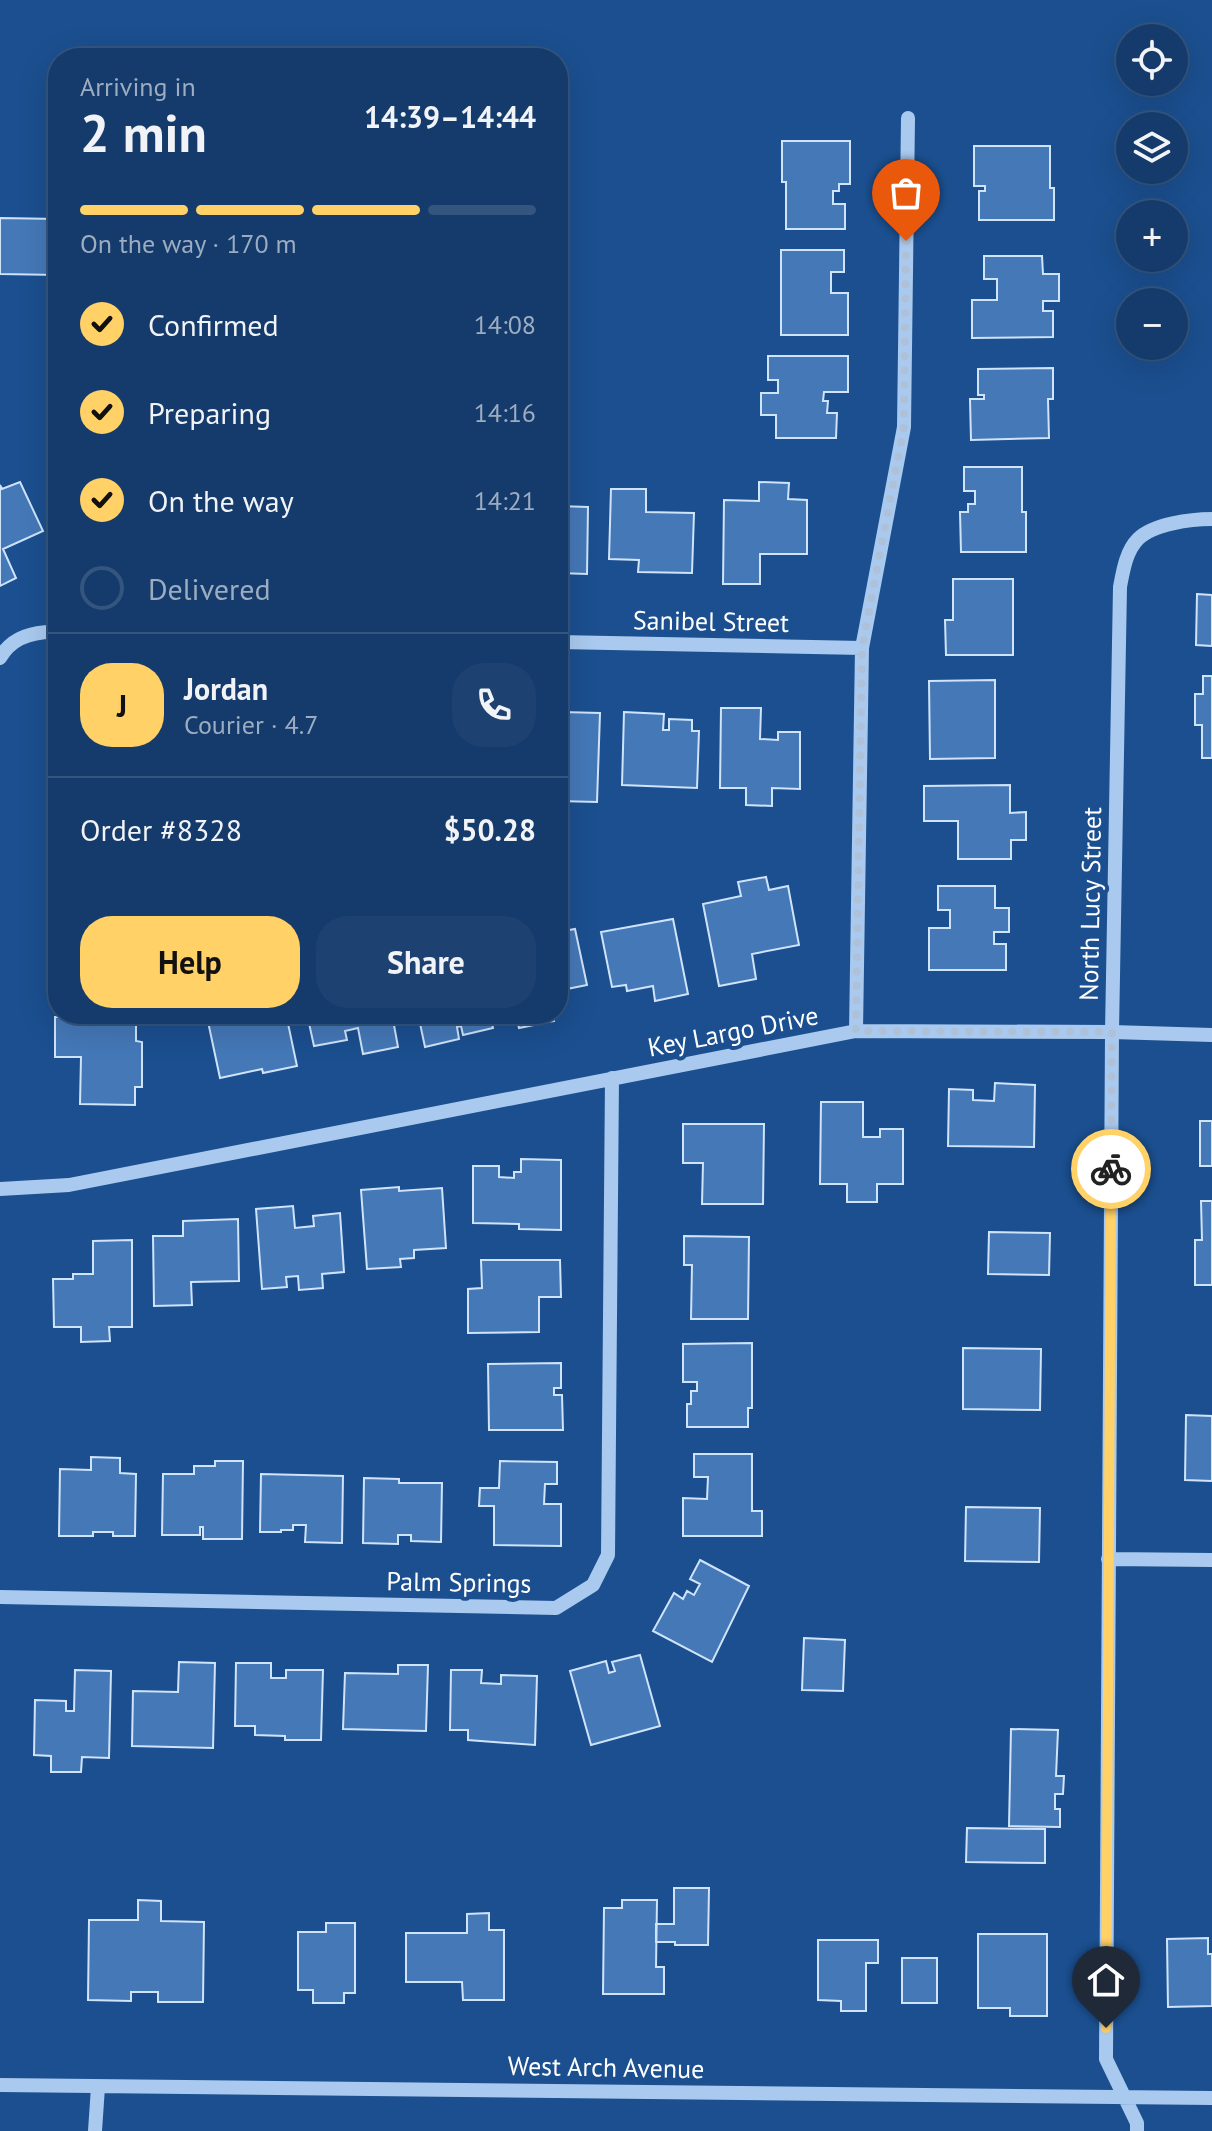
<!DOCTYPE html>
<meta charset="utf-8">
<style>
:root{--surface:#143b6b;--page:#1d4271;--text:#f1f3f6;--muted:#9dadc1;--line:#33557e;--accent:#ffd166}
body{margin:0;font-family:"PT Sans",sans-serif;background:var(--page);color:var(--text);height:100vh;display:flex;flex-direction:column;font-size:30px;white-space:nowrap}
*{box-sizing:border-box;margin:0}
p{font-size:26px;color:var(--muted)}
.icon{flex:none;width:44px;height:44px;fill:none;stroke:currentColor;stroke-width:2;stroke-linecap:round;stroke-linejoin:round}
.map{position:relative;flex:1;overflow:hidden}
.panel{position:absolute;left:48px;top:48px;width:520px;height:976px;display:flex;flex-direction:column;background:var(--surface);border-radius:32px;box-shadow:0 8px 32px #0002,0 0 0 2px var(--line)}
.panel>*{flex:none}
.tools{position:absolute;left:1116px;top:24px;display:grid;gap:16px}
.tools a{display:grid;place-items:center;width:72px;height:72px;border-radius:50%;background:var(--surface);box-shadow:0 8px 32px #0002,0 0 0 2px var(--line);font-size:40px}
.pin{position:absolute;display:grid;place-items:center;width:68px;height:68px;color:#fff;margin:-82px -34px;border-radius:50% 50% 50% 0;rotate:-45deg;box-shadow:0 0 8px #0007}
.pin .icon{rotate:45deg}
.courier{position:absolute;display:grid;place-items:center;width:80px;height:80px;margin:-40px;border:6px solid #ffd166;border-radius:50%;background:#fff;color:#222;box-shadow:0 2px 10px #0007}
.overview em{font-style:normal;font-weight:800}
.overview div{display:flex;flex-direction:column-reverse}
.overview{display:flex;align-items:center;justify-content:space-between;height:136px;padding:0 32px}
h1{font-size:52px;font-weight:800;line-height:60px}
.bar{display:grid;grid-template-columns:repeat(4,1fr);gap:12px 8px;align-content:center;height:96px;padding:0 32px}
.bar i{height:10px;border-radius:6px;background:var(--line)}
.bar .current{background:var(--accent)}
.bar p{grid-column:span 4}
.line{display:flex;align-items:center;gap:20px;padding:0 32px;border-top:2px solid var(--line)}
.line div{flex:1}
.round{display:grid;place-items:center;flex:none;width:84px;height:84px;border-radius:32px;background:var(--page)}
ol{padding:0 32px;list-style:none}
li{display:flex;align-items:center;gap:24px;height:88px}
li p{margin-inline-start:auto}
li .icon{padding:8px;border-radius:50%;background:var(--accent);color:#111;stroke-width:4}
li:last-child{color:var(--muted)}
li i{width:44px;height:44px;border:4px solid var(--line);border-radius:50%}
.button{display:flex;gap:16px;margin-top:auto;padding:16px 32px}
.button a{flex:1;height:92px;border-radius:32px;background:var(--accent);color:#111;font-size:32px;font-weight:800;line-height:92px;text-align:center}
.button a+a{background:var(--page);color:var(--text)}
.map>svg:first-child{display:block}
</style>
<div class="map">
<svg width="1212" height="2131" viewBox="0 0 1212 2131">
<rect width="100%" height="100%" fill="#1b4f8f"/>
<path fill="#4478b7" stroke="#cfe3fa" stroke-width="2" d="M782 141H850V184H839V191H833V204H845V229H786V182H782Z
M974 146H1050V188H1054V220H979V191H985V186H974Z
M0 218 58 219V275L0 274Z
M781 250H844V272H831V293H848V335H781Z
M984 256H1042L1043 274H1059V301H1043V311H1053V337L972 338V300H997V279H984Z
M768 356H848V392H824L823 401H828L827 413H837L836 438H776V415H761V393H778V380H768Z
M1053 368V399H1048L1049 438 971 440 970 399H984V395H978V369Z
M964 467H1022V512H1026V552H961L960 512H968V504H975V491H964Z
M20 482 43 531 3 549 16 578 0 586V485L2 489Z
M759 482 789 483 788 499 807 500V554H760V584H723L724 500 759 501Z
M611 489H646V512L694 513 692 573 638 572 639 560 609 559Z
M558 506 588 507 587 574 559 573Z
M953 579H1013V655H946L945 620H953Z
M1197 594 1212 595V646L1196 645Z
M1203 676H1212V758H1202V725H1195V694H1203Z
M995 680V758L930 759 929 681Z
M721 708H761L760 739 778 740V732H800V789L772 788V806L746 805V788H720Z
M562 712 600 713 597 802 558 801V727L562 728Z
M624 712 664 714 663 730H669V719L692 720V731H699L697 788 622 785Z
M1010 785V813L1026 812V840H1011V859H958V821H924V786Z
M766 877 769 890 788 886 799 945 752 954 756 979 719 986 703 904 741 896 738 882Z
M938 886H995V908H1009V932H994V944H1006V970H929V928H950V910H938Z
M673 919 688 994 655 1001 653 986 627 991 626 985 612 987 601 932Z
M575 929 587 985 562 990 561 984H558V932Z
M220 1014H286L297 1066 263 1073 262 1069 220 1078 207 1017Z
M307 1014H392L398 1047 363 1054 358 1028 345 1031 347 1040 314 1046Z
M418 1014H490L493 1028 463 1035 461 1026 457 1027 459 1039 425 1047Z
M516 1014H553L554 1021 519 1028Z
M55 1017H136V1041L142 1042V1087H135V1105L80 1104 81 1057H55Z
M995 1083 1035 1085 1034 1147 948 1146 949 1089 973 1090V1100L994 1101Z
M821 1102H863V1137H880V1129H903V1184H877V1202H847V1184H820Z
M1200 1121H1212V1166H1200Z
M683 1124H764L763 1204H702L703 1163H683Z
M521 1159 561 1160V1230L519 1229V1224L473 1223V1166H499V1177L514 1178V1172H521Z
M399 1187V1191L442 1188 446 1248 414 1250V1258L400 1259 401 1267 367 1269 361 1190Z
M1201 1201H1212V1285H1195V1240H1202Z
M293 1206 295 1228 314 1226 313 1216 340 1213 344 1272 322 1274 323 1288 299 1290 298 1276 286 1277 287 1287 262 1289 256 1209Z
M238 1219 239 1281 191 1282 192 1305 154 1306 153 1236H183V1221Z
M989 1232 1050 1233 1049 1275 988 1274Z
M684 1236 749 1237 748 1319H691L692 1265H684Z
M132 1240V1327H109L110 1341 81 1342V1327H54L53 1279H73V1274H93V1241Z
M481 1260H560L561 1297H539V1332L468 1333V1289L482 1288Z
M752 1343V1408H748V1427H687V1404H691V1391H697V1382H683V1344Z
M963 1348 1041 1349 1040 1410 963 1409Z
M561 1363V1388H554V1395H562L563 1430H489L488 1364Z
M1186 1415 1212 1416V1481L1185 1480Z
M694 1454H752V1511H762V1536H683V1498L707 1499 708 1477H694Z
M91 1457 120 1458V1473L136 1474 135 1536H113V1532H93V1536H59L60 1469 91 1470Z
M215 1461H243L242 1539H203V1527H200V1535H162L163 1474H194V1466H215Z
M500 1461 557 1462V1484H545L544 1504H561V1546L494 1545V1506H479L480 1488H499Z
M261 1474 343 1476 342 1543 305 1542 306 1525H293V1530H281V1532H260Z
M364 1478 399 1479V1483H442L441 1542 411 1541V1535H398V1544L363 1543Z
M966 1507 1040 1508 1039 1562 965 1561Z
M700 1560 749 1586 712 1662 653 1631 674 1593 683 1599 687 1591 694 1595 700 1584 690 1579Z
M804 1638 845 1640 843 1691 802 1690Z
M640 1655 660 1726 591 1745 570 1671 606 1661 609 1673 615 1671 612 1662Z
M179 1662 215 1663 213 1748 132 1746 133 1691 178 1692Z
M236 1663H271V1678H286V1670H323L321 1740H285V1736L255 1735V1726H235Z
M398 1665H428L426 1731 343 1729 345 1673 398 1674Z
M75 1670 111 1671 109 1758 82 1757 81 1772H51V1756L34 1755 35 1700 66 1701V1711H74Z
M451 1670H482L481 1683 501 1684V1675L537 1676 535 1745 468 1740V1730H450Z
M1011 1729 1058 1730 1056 1776H1064L1063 1794H1055V1809H1060V1827L1009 1826Z
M967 1828 1045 1829V1863L966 1862Z
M674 1888H709L708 1945H675V1942H656V1924H674Z
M138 1900 161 1901V1921L204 1922 203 2002H158V1992H131V2001L88 2000 89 1920H138Z
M622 1900H657L656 1967H664V1994H603L604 1908H622Z
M489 1913V1930H504V2000H463L462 1982H406V1933H467V1914Z
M326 1923H355V1993H344V2003H313V1990H298V1932H326Z
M978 1934H1047V2016H1010V2008H978Z
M1208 1938V1954H1212V2006L1168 2007 1167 1939Z
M818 1940H878V1963H866V2011H841V2001L818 2000Z
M902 1958H937V2003H902Z"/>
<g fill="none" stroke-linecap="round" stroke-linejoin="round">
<path stroke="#a9c9ee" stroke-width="14" d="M558 642 862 648
M0 658C12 636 35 631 58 632
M856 1031 862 648 904 427 908 118
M0 1189 69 1185 856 1031 1112 1032 1212 1035
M1108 1559 1212 1560
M0 1597 556 1608 593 1585 608 1555 612 1078
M0 2085 1212 2098
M95 2131 98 2087
M1137 2131V2123L1106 2059 1112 1032 1120 587C1123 571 1126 551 1138 539 1153 524 1191 519 1212 519"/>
</g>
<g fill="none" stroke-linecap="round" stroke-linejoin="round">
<path stroke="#afc1d8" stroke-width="8" stroke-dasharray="0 14.4" d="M906 241 904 427 862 648 856 1031 1112 1032 1111 1169"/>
<path stroke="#ffd166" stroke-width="10" d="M1106 2028 1111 1169"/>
</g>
<g text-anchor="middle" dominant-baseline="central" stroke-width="8" stroke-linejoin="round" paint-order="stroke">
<g font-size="26" fill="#fff" stroke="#1b4f8f">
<text transform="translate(711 621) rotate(1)">Sanibel Street</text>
<text transform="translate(1090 904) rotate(-89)">North Lucy Street</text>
<text transform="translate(733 1031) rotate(-11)">Key Largo Drive</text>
<text transform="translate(459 1582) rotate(1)">Palm Springs</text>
<text transform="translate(606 2067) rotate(1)">West Arch Avenue</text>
</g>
</g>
</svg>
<div class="tools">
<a><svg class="icon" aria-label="locate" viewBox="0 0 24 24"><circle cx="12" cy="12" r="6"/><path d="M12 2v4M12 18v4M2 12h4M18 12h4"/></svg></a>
<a><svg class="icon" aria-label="layers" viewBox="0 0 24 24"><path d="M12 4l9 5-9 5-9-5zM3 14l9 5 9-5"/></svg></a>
<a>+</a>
<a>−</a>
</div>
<div class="pin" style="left:906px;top:241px;background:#ea580c"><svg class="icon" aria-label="bag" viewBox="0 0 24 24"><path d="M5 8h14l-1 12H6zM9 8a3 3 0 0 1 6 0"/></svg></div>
<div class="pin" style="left:1106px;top:2028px;background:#1f2937"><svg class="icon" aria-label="home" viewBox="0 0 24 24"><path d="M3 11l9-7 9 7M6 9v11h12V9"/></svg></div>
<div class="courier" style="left:1111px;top:1169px"><svg class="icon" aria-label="bike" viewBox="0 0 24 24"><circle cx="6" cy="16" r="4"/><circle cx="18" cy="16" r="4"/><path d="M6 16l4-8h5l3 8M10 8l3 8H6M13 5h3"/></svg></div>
<section class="panel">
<div class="overview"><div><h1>2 min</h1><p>Arriving in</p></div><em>14:39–14:44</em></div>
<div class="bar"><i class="current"></i><i class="current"></i><i class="current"></i><i></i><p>On the way · 170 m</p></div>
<ol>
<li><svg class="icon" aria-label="check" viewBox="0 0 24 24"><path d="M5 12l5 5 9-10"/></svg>Confirmed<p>14:08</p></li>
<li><svg class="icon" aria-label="check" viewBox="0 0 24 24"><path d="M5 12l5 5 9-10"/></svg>Preparing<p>14:16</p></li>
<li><svg class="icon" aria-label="check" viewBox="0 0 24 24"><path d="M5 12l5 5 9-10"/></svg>On the way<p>14:21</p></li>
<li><i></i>Delivered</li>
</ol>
<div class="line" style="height:144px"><b class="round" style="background:var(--accent);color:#111">J</b><div><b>Jordan</b><p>Courier · 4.7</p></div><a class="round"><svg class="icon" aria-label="phone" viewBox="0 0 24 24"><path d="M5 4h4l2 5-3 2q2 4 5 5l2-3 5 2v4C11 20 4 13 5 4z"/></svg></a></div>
<div class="line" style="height:104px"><div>Order #8328</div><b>$50.28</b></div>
<div class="button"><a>Help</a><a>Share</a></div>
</section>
</div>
